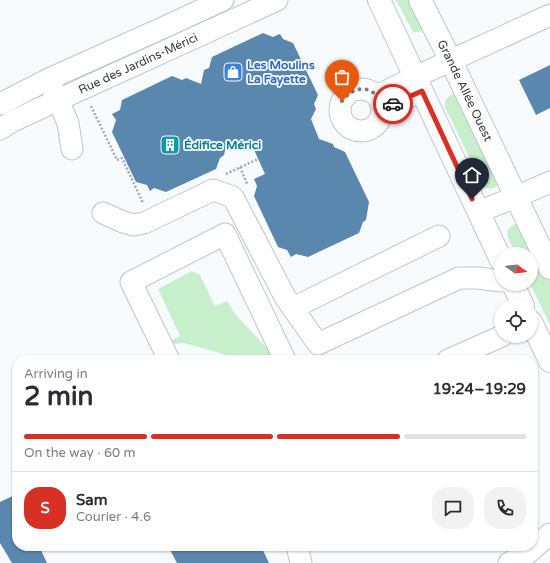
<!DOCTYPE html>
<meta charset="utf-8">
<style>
:root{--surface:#fff;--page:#f2f2f3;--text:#2b2b33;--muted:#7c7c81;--line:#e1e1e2;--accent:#d93025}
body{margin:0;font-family:"Varela Round",sans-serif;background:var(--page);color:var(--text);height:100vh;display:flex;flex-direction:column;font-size:15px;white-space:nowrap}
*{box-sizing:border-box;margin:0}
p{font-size:13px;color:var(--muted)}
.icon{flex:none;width:22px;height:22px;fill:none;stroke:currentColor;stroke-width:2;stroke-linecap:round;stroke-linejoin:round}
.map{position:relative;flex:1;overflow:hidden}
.panel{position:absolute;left:12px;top:355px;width:526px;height:196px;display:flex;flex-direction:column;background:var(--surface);border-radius:16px;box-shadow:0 1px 3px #0004}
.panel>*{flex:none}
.needle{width:26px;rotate:104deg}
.buttons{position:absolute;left:494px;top:247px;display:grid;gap:8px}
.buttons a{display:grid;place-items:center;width:44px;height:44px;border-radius:50%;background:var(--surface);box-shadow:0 1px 3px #0004;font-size:20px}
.pin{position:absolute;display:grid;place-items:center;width:34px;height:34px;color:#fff;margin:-41px -17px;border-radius:50% 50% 50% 0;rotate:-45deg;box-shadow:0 0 4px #0007}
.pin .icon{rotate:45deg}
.courier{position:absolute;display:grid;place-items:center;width:40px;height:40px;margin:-20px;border:3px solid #d93025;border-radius:50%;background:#fff;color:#222;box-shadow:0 1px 5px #0007}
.head em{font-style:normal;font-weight:800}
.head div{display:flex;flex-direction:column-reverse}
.head{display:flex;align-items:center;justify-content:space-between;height:68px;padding:0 12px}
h1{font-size:26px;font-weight:800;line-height:30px}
.bar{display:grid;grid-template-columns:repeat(4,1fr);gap:6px 4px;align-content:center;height:48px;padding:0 12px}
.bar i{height:5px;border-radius:3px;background:var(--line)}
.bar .active{background:var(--accent)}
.bar p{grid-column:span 4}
.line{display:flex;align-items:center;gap:10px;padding:0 12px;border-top:1px solid var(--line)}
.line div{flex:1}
.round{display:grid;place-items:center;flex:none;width:42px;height:42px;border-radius:16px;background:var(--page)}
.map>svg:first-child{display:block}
</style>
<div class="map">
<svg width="550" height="563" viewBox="0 0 550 563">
<rect width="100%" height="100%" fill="#f8fbfe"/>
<path fill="#c7efcb" d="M396 0H416L425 28C421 32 418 33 413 32Z
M453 94H457L500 182C495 189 490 191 483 186L445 107C444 100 447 97 453 94Z
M515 224H520L525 230 550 281V325L530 284 531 254H516C513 247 504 235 509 228 510 227 515 224 515 224Z
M192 271 200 275 215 306 227 301 236 315 278 360H237L234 357 184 343 175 344 168 342 180 336 158 289Z"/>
<path fill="#5a87ae" d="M263 33 273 37 280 34 283 39 293 43 318 95 314 104 316 109 311 119 319 139 333 144 334 147 345 152 369 202 366 220 363 222 359 233 308 257 296 254 291 257 287 250 278 247 254 196 257 186 254 179 265 174 251 143 242 147 227 142 224 155 220 158 216 169 166 192 154 188 150 191 147 185 136 182 112 132 116 120 112 114 120 110 122 100 172 76 182 80 186 78 201 84 204 70 209 68 212 57Z
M550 65V108L536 115 519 80Z
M17 494V546H39L47 563H12L0 543V502Z
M168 546H261L269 563H177Z"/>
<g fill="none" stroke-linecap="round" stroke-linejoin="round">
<g stroke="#bec6cc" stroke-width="23">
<g id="minor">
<path d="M52 87 68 123 72 149"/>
<circle cx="361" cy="110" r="21"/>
<path d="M377 96 415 77 550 15"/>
<path d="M0 104 51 78 169 25 223 0"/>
<path d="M382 109 422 91"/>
<path id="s1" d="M0 129 13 121 58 100 277 0"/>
<path d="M478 212 516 197 550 182"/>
<path d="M103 213 123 222 133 225 144 223 213 190 233 197 285 297 318 344 459 278H478L501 281"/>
<path d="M293 308 439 236"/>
<path d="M169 360 131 282 225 234 285 360"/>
<path d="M448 360 502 336"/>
<path d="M297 546 301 563"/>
<path d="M509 563 528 553 550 534"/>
</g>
</g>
<g stroke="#bec6cc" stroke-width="24">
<g id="major">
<path d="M379 0 501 260"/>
<path id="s2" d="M420 0 451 61 550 268"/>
<path d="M513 284 523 306"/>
<path d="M531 322 550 361"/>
</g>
</g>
<path stroke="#a5a9ab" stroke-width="2.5" stroke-dasharray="2 2" stroke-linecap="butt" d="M91 106 117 160 122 158 143 203
M240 167 247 184
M226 174 258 159"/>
<use href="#minor" stroke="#fff" stroke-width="21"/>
<use href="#major" stroke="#fff" stroke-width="22"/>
</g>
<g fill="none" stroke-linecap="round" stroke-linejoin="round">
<path stroke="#797d7f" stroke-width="4" stroke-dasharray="0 7.2" d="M342 101C356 82 378 86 382 109L393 104"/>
<path stroke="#d93025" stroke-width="5" d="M393 104 422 91 472 199"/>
</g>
<defs>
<g id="shop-square" transform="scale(1)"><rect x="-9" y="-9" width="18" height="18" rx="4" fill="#3f7fe0" stroke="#f8fbfe"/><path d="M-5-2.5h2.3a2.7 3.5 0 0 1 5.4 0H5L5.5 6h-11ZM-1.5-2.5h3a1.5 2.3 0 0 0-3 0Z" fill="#fff"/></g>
<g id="building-square" transform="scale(1)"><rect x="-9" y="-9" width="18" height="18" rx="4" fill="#0f9aa8" stroke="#f8fbfe"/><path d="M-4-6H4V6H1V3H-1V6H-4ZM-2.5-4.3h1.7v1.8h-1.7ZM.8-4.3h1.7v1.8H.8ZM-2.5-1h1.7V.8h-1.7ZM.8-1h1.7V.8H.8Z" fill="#fff"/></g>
</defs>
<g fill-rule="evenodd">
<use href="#shop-square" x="233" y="72"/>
<use href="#building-square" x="170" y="145"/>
</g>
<g text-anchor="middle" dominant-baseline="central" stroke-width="3.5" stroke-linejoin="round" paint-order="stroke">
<g font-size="12" fill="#35393b" stroke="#f8fbfe">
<text stroke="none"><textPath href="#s1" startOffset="153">Rue des Jardins-Mérici</textPath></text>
<text stroke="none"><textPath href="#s2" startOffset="101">Grande Allée Ouest</textPath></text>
</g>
<g font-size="12" font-weight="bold" fill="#366cbe" stroke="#f8fbfe" text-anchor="start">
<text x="247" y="65">Les Moulins<tspan x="247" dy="14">La Fayette</tspan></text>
</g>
<g font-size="12" font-weight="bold" fill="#0d838f" stroke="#f8fbfe" text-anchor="start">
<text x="184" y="145">Édifice Mérici</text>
</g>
</g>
</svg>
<div class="buttons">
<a><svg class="needle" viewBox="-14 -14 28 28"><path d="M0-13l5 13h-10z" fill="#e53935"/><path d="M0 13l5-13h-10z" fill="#7c7c81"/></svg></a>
<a><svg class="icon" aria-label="locate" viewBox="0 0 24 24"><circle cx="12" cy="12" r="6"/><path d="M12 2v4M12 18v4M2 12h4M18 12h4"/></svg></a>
</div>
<div class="pin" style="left:342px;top:101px;background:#ea580c"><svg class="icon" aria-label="bag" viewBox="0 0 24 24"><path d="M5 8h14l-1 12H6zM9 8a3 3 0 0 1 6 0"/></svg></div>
<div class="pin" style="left:472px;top:199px;background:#1f2937"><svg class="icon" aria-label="home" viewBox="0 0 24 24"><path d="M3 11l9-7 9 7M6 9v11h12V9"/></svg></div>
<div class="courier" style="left:393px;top:104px"><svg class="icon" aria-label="car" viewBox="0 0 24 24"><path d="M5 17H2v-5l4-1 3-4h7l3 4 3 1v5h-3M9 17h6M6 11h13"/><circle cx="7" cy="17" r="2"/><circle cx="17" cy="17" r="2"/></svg></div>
<section class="panel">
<div class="head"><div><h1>2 min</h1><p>Arriving in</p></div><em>19:24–19:29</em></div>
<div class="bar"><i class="active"></i><i class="active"></i><i class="active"></i><i></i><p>On the way · 60 m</p></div>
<div class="line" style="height:72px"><b class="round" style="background:var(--accent);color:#fff">S</b><div><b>Sam</b><p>Courier · 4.6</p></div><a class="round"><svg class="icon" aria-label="chat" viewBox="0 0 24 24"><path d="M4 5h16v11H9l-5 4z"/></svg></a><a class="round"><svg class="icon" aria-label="phone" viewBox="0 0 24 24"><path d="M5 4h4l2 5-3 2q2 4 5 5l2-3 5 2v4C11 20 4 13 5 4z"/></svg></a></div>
</section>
</div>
